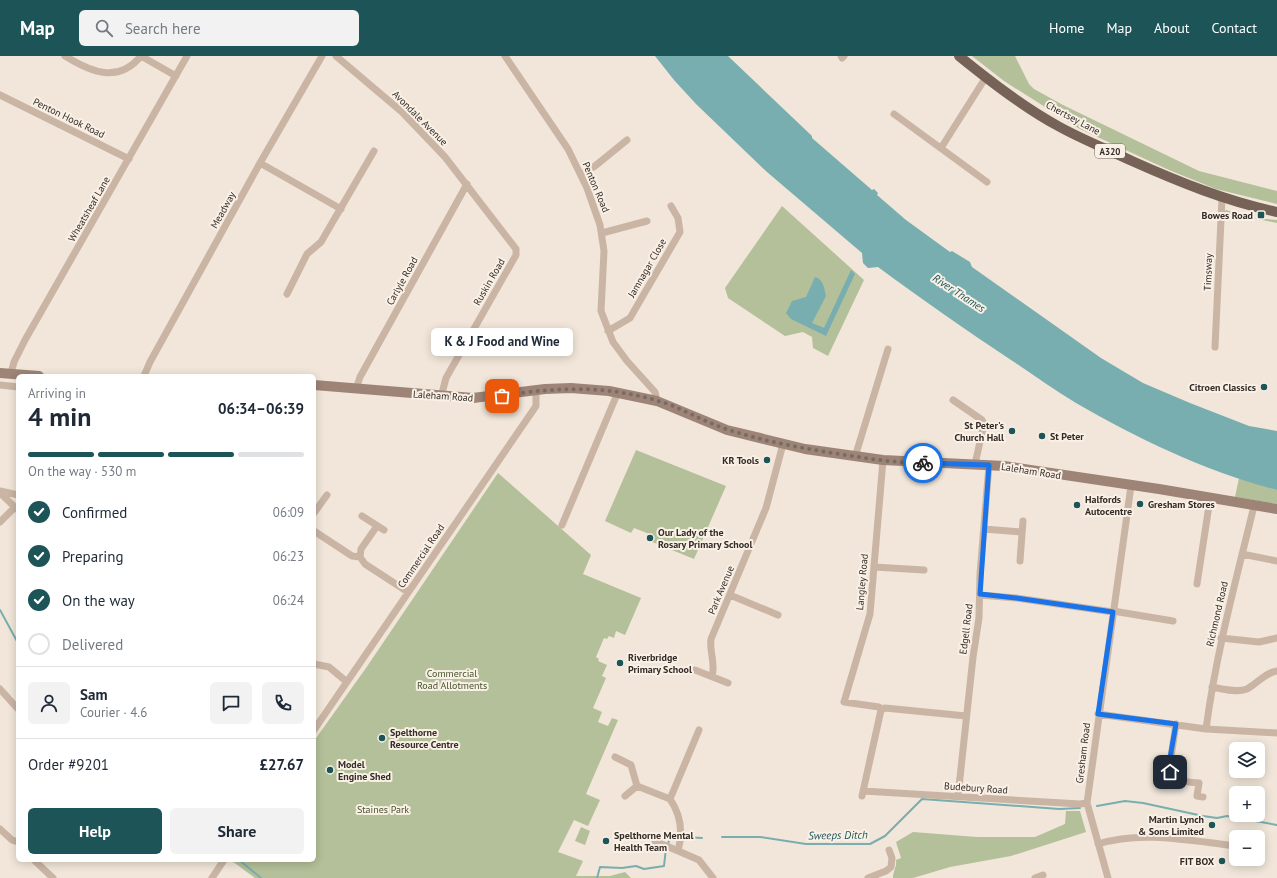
<!DOCTYPE html>
<meta charset="utf-8">
<style>
:root{--surface:#fff;--page:#f2f2f3;--text:#1f2937;--muted:#747a83;--line:#e0e1e3;--accent:#1c5457}
body{margin:0;font-family:"PT Sans",sans-serif;background:var(--page);color:var(--text);height:100vh;display:flex;flex-direction:column;font-size:15px;white-space:nowrap}
*{box-sizing:border-box;margin:0}
p{font-size:13px;color:var(--muted)}
.icon{flex:none;width:22px;height:22px;fill:none;stroke:currentColor;stroke-width:2;stroke-linecap:round;stroke-linejoin:round}
.map{position:relative;flex:1;overflow:hidden}
.sheet{position:absolute;left:16px;top:318px;width:300px;height:488px;display:flex;flex-direction:column;background:var(--surface);border-radius:6px;box-shadow:0 2px 10px #0003}
.sheet>*{flex:none}
.controls{position:absolute;left:1229px;top:686px;display:grid;gap:8px}
.controls a{display:grid;place-items:center;width:36px;height:36px;border-radius:6px;background:var(--surface);box-shadow:0 2px 10px #0003;font-size:20px}
.pin{position:absolute;display:grid;place-items:center;width:34px;height:34px;color:#fff;margin:-17px;border-radius:8px;box-shadow:0 2px 6px #0006}
.courier{position:absolute;display:grid;place-items:center;width:40px;height:40px;margin:-20px;border:3px solid #1a73e8;border-radius:50%;background:#fff;color:#222;box-shadow:0 1px 5px #0007}
.bubble{position:absolute;height:28px;border-radius:6px;background:var(--surface);box-shadow:0 2px 10px #0003;font-size:13px;font-weight:600;line-height:28px;text-align:center}
.head em{font-style:normal;font-weight:600}
.head div{display:flex;flex-direction:column-reverse}
.head{display:flex;align-items:center;justify-content:space-between;height:68px;padding:0 12px}
h1{font-size:26px;font-weight:600;line-height:30px}
.bar{display:grid;grid-template-columns:repeat(4,1fr);gap:6px 4px;align-content:center;height:48px;padding:0 12px}
.bar i{height:5px;border-radius:3px;background:var(--line)}
.bar .selected{background:var(--accent)}
.bar p{grid-column:span 4}
.line{display:flex;align-items:center;gap:10px;padding:0 12px;border-top:1px solid var(--line)}
.line div{flex:1}
.round{display:grid;place-items:center;flex:none;width:42px;height:42px;border-radius:6px;background:var(--page)}
ol{padding:0 12px;list-style:none}
li{display:flex;align-items:center;gap:12px;height:44px}
li p{margin-inline-start:auto}
li .icon{padding:4px;border-radius:50%;background:var(--accent);color:#fff;stroke-width:4}
li:last-child{color:var(--muted)}
li i{width:22px;height:22px;border:2px solid var(--line);border-radius:50%}
.primary-button{display:flex;gap:8px;margin-top:auto;padding:8px 12px}
.primary-button a{flex:1;height:46px;border-radius:6px;background:var(--accent);color:#fff;font-size:16px;font-weight:600;line-height:46px;text-align:center}
.primary-button a+a{background:var(--page);color:var(--text)}
header{display:flex;align-items:center;gap:24px;box-sizing:border-box;height:56px;padding:0 20px;background:var(--accent);color:#fff}
header strong{font-size:19px}
nav{display:flex;gap:22px;margin-inline-start:auto;font-size:14px}
.search{width:280px;height:36px;background:var(--page);display:flex;align-items:center;gap:10px;box-sizing:border-box;padding:0 14px;border-radius:6px;color:var(--muted);font-size:15px}
.map>svg:first-child{display:block}
</style>
<header>
<strong>Map</strong>
<div class="search"><svg class="icon" aria-label="search" viewBox="0 0 24 24"><circle cx="10" cy="10" r="6"/><path d="M15 15l6 6"/></svg>Search here</div>
<nav><a>Home</a><a>Map</a><a>About</a><a>Contact</a></nav>
</header>
<div class="map">
<svg width="1277" height="822" viewBox="0 0 1277 822">
<rect width="100%" height="100%" fill="#f1e6d9"/>
<path fill="#b4c099" d="M972 0H1015L1029 28 1034 33 1063 49 1199 115 1277 135V148L1216 133 1169 114 1078 72 1004 25Z
M782 150 864 224 828 300 813 292 812 281 803 276 785 280 728 242 725 232Z
M1226 154 1254 162 1277 164V167L1224 156Z
M636 394 726 430 694 503 650 485 652 479 634 472 631 477 605 465Z
M498 417 591 499 583 518 641 542 625 579 616 575 614 582 609 580 607 583 604 582 596 601 599 603 598 605 607 609 602 620 606 622 593 652 602 656 598 666 608 670 612 662 618 664 586 738 600 744 588 770 574 764 558 796 583 805 576 820H610L625 816 631 822H255L232 805 233 804H314V685L366 612Z
M1239 422 1277 434V448L1235 441Z
M1066 755H1080L1086 776 1011 800 950 811 913 822H893C893 815 897 811 896 804L901 802 896 786 913 776 977 781H1035L1065 768Z
M581 771 590 775 585 789 575 785Z"/>
<path fill="#78aeaf" d="M655 0H728L812 80V82L872 134 874 133 878 137 877 139 906 164 950 196 952 195 970 206 972 211 1101 302 1143 327 1190 347 1249 370 1277 375V434C1205 415 1138 383 1076 347 1054 334 1032 318 1011 304 969 276 921 243 878 211L868 212 863 207 862 197 767 116 696 48 674 24Z
M851 214 855 218 826 280 791 263 786 257 792 245 806 241 815 221C824 224 824 232 826 240L812 267 824 272Z"/>
<g fill="none" stroke-linecap="round" stroke-linejoin="round">
<path stroke="#78aeaf" stroke-width="2" d="M0 554 18 587
M1097 750 1125 745 1143 747 1203 760 1217 762 1227 760 1277 769
M683 781 702 782
M722 781H760L806 788H870L885 780 922 743 1059 753 1080 752
M668 788 670 781H679
M239 804 261 822
M597 822 600 811 622 812 636 810 644 813 664 810 666 792"/>
<path stroke="#cab5a5" stroke-width="7" d="M65 0C91 16 118 28 141 0
M141 0 176 20
M336 0 402 56 445 101 516 193V199L446 322 441 341
M505 0 568 93 587 132 600 169 604 195 601 255 613 286 627 305 655 336 657 345
M841 0 842 2 844 0
M0 39 129 103
M894 58 987 126
M941 92 986 21
M260 107 341 153
M581 119 595 110 627 84
M602 177 647 165
M287 238 307 198 321 186 374 95
M608 275 630 262 680 176 678 162 671 150
M1215 291 1222 142
M11 317 14 306 25 284 187 0
M144 320 150 306 260 107 322 0
M0 329 18 331
M356 333 360 321 467 128
M953 344 982 364 984 368 975 408
M855 401 888 293
M883 404 870 558 844 646 879 651 881 654 885 652 966 660
M0 435 18 439
M0 437 18 454
M314 457 327 439
M362 460 384 474
M0 466 15 451
M562 469 618 336
M984 473 1022 476
M314 475 352 500 360 501 365 508 408 536
M1242 498 1277 505
M360 501 361 493 377 470
M1020 505 1023 465
M874 511 924 514
M1197 528 1210 443
M730 539 778 559
M980 539 1016 542 1113 556
M1113 555 1173 565
M1221 582 1259 586 1277 582
M314 608 329 611 347 626
M695 614 728 627
M712 620C716 609 709 595 711 583L766 452 783 388
M1212 631C1222 633 1237 637 1247 633 1258 627 1264 617 1277 615
M0 633 18 653
M1098 658 1206 673 1277 677
M1176 668 1169 714C1175 726 1187 726 1199 727L1197 740 1203 741
M1206 673C1216 597 1236 524 1254 450
M314 674 536 350V334
M615 701 631 709 637 730 625 740
M637 730 670 743C681 759 683 777 678 795
M863 735 1080 748 1087 747
M862 740 881 654
M958 740 973 601 979 562 980 518 989 409
M670 743 699 674
M0 773 12 784 18 786
M655 785 699 804 713 822
M1098 788C1142 774 1191 785 1236 790
M34 804 53 822
M212 822 224 804
M868 822 886 815 891 811 892 802 889 794
M1035 822 1043 819
M1108 822 1087 747 1131 430"/>
<path stroke="#9d8477" stroke-width="10" d="M0 317 39 320
M314 329 473 342 545 333 571 332 609 335 657 345 727 374 805 393 883 404 1004 410 1159 433 1277 453"/>
<path stroke="#776257" stroke-width="10" d="M959 0C990 25 1022 50 1058 70 1081 83 1107 93 1132 105 1179 126 1226 145 1277 156"/>
</g>
<g fill="none" stroke-linecap="round" stroke-linejoin="round">
<path stroke="#776c65" stroke-width="4" stroke-dasharray="0 7.2" d="M502 340C560 330 617 329 673 350 692 358 710 368 729 374 767 386 806 393 845 399 871 403 897 407 923 407"/>
<path stroke="#1a73e8" stroke-width="5" d="M923 407 989 409 980 538 1016 542 1113 556 1098 658 1176 668 1169 708 1170 716"/>
</g>
<g fill="#1c5457" stroke="#f9f0e6" stroke-width="1.5">
<rect x="1257" y="155" width="8" height="8" rx="2"/>
<circle cx="1264" cy="331" r="4"/>
<circle cx="1012" cy="375" r="4"/>
<circle cx="1042" cy="380" r="4"/>
<circle cx="767" cy="404" r="4"/>
<circle cx="1140" cy="448" r="4"/>
<circle cx="1077" cy="449" r="4"/>
<circle cx="650" cy="482" r="4"/>
<circle cx="620" cy="607" r="4"/>
<circle cx="382" cy="682" r="4"/>
<circle cx="330" cy="714" r="4"/>
<circle cx="1212" cy="769" r="4"/>
<circle cx="606" cy="785" r="4"/>
<circle cx="1222" cy="805" r="4"/>
</g>
<g text-anchor="middle" dominant-baseline="central" stroke-width="4" stroke-linejoin="round" paint-order="stroke">
<rect fill="#f9f0e6" stroke="#706660" stroke-width="1" x="1095" y="88" width="30" height="14" rx="3"/>
<g font-size="9" font-weight="bold" fill="#352b27">
<text x="1110" y="95">A320</text>
</g>
<g font-size="10" fill="#352b27" stroke="#f9f0e6">
<text transform="translate(69 62) rotate(26)">Penton Hook Road</text>
<text transform="translate(420 62) rotate(45)">Avondale Avenue</text>
<text transform="translate(1073 62) rotate(28)">Chertsey Lane</text>
<text transform="translate(596 131) rotate(67)">Penton Road</text>
<text transform="translate(89 153) rotate(-60)">Wheatsheaf Lane</text>
<text transform="translate(223 154) rotate(-61)">Meadway</text>
<text transform="translate(647 212) rotate(-60)">Jamnagar Close</text>
<text transform="translate(1208 216) rotate(-88)">Timsway</text>
<text transform="translate(402 225) rotate(-61)">Carlyle Road</text>
<text transform="translate(489 226) rotate(-60)">Ruskin Road</text>
<text transform="translate(443 340) rotate(4)">Laleham Road</text>
<text transform="translate(1031 415) rotate(9)">Laleham Road</text>
<text transform="translate(421 500) rotate(-56)">Commercial Road</text>
<text transform="translate(862 526) rotate(-85)">Langley Road</text>
<text transform="translate(721 534) rotate(-67)">Park Avenue</text>
<text transform="translate(1217 558) rotate(-77)">Richmond Road</text>
<text transform="translate(966 573) rotate(-83)">Edgell Road</text>
<text transform="translate(1083 697) rotate(-83)">Gresham Road</text>
<text transform="translate(976 732) rotate(4)">Budebury Road</text>
</g>
<g font-size="10" font-weight="bold" fill="#352b27" stroke="#f9f0e6" text-anchor="start">
<text x="1253" y="159" text-anchor="end">Bowes Road</text>
<text x="1256" y="331" text-anchor="end">Citroen Classics</text>
<text x="1004" y="369" text-anchor="end">St Peter's<tspan x="1004" dy="12">Church Hall</tspan></text>
<text x="1050" y="380">St Peter</text>
<text x="759" y="404" text-anchor="end">KR Tools</text>
<text x="1085" y="443">Halfords<tspan x="1085" dy="12">Autocentre</tspan></text>
<text x="1148" y="448">Gresham Stores</text>
<text x="658" y="476">Our Lady of the<tspan x="658" dy="12">Rosary Primary School</tspan></text>
<text x="628" y="601">Riverbridge<tspan x="628" dy="12">Primary School</tspan></text>
<text x="390" y="676">Spelthorne<tspan x="390" dy="12">Resource Centre</tspan></text>
<text x="338" y="708">Model<tspan x="338" dy="12">Engine Shed</tspan></text>
<text x="1204" y="763" text-anchor="end">Martin Lynch<tspan x="1204" dy="12">&amp; Sons Limited</tspan></text>
<text x="614" y="779">Spelthorne Mental<tspan x="614" dy="12">Health Team</tspan></text>
<text x="1214" y="805" text-anchor="end">FIT BOX</text>
</g>
<g font-size="10" fill="#45542a" stroke="#f9f0e6">
<text x="452" y="617">Commercial<tspan x="452" dy="12">Road Allotments</tspan></text>
<text x="383" y="753">Staines Park</text>
</g>
<g font-size="11" font-style="italic" fill="#1c5457" stroke="#f9f0e6">
<text transform="translate(959 237) rotate(33)">River Thames</text>
<text transform="translate(838 779) rotate(-1)">Sweeps Ditch</text>
</g>
</g>
</svg>
<div class="controls">
<a><svg class="icon" aria-label="layers" viewBox="0 0 24 24"><path d="M12 4l9 5-9 5-9-5zM3 14l9 5 9-5"/></svg></a>
<a>+</a>
<a>−</a>
</div>
<div class="pin" style="left:502px;top:340px;background:#ea580c"><svg class="icon" aria-label="bag" viewBox="0 0 24 24"><path d="M5 8h14l-1 12H6zM9 8a3 3 0 0 1 6 0"/></svg></div>
<div class="pin" style="left:1170px;top:716px;background:#1f2937"><svg class="icon" aria-label="home" viewBox="0 0 24 24"><path d="M3 11l9-7 9 7M6 9v11h12V9"/></svg></div>
<div class="courier" style="left:923px;top:407px"><svg class="icon" aria-label="bike" viewBox="0 0 24 24"><circle cx="6" cy="16" r="4"/><circle cx="18" cy="16" r="4"/><path d="M6 16l4-8h5l3 8M10 8l3 8H6M13 5h3"/></svg></div>
<div class="bubble" style="left:431px;top:272px;width:142px">K &amp; J Food and Wine</div>
<section class="sheet">
<div class="head"><div><h1>4 min</h1><p>Arriving in</p></div><em>06:34–06:39</em></div>
<div class="bar"><i class="selected"></i><i class="selected"></i><i class="selected"></i><i></i><p>On the way · 530 m</p></div>
<ol>
<li><svg class="icon" aria-label="check" viewBox="0 0 24 24"><path d="M5 12l5 5 9-10"/></svg>Confirmed<p>06:09</p></li>
<li><svg class="icon" aria-label="check" viewBox="0 0 24 24"><path d="M5 12l5 5 9-10"/></svg>Preparing<p>06:23</p></li>
<li><svg class="icon" aria-label="check" viewBox="0 0 24 24"><path d="M5 12l5 5 9-10"/></svg>On the way<p>06:24</p></li>
<li><i></i>Delivered</li>
</ol>
<div class="line" style="height:72px"><a class="round"><svg class="icon" aria-label="person" viewBox="0 0 24 24"><circle cx="12" cy="8" r="4"/><path d="M4 21q1-7 8-7t8 7"/></svg></a><div><b>Sam</b><p>Courier · 4.6</p></div><a class="round"><svg class="icon" aria-label="chat" viewBox="0 0 24 24"><path d="M4 5h16v11H9l-5 4z"/></svg></a><a class="round"><svg class="icon" aria-label="phone" viewBox="0 0 24 24"><path d="M5 4h4l2 5-3 2q2 4 5 5l2-3 5 2v4C11 20 4 13 5 4z"/></svg></a></div>
<div class="line" style="height:52px"><div>Order #9201</div><b>£27.67</b></div>
<div class="primary-button"><a>Help</a><a>Share</a></div>
</section>
</div>
